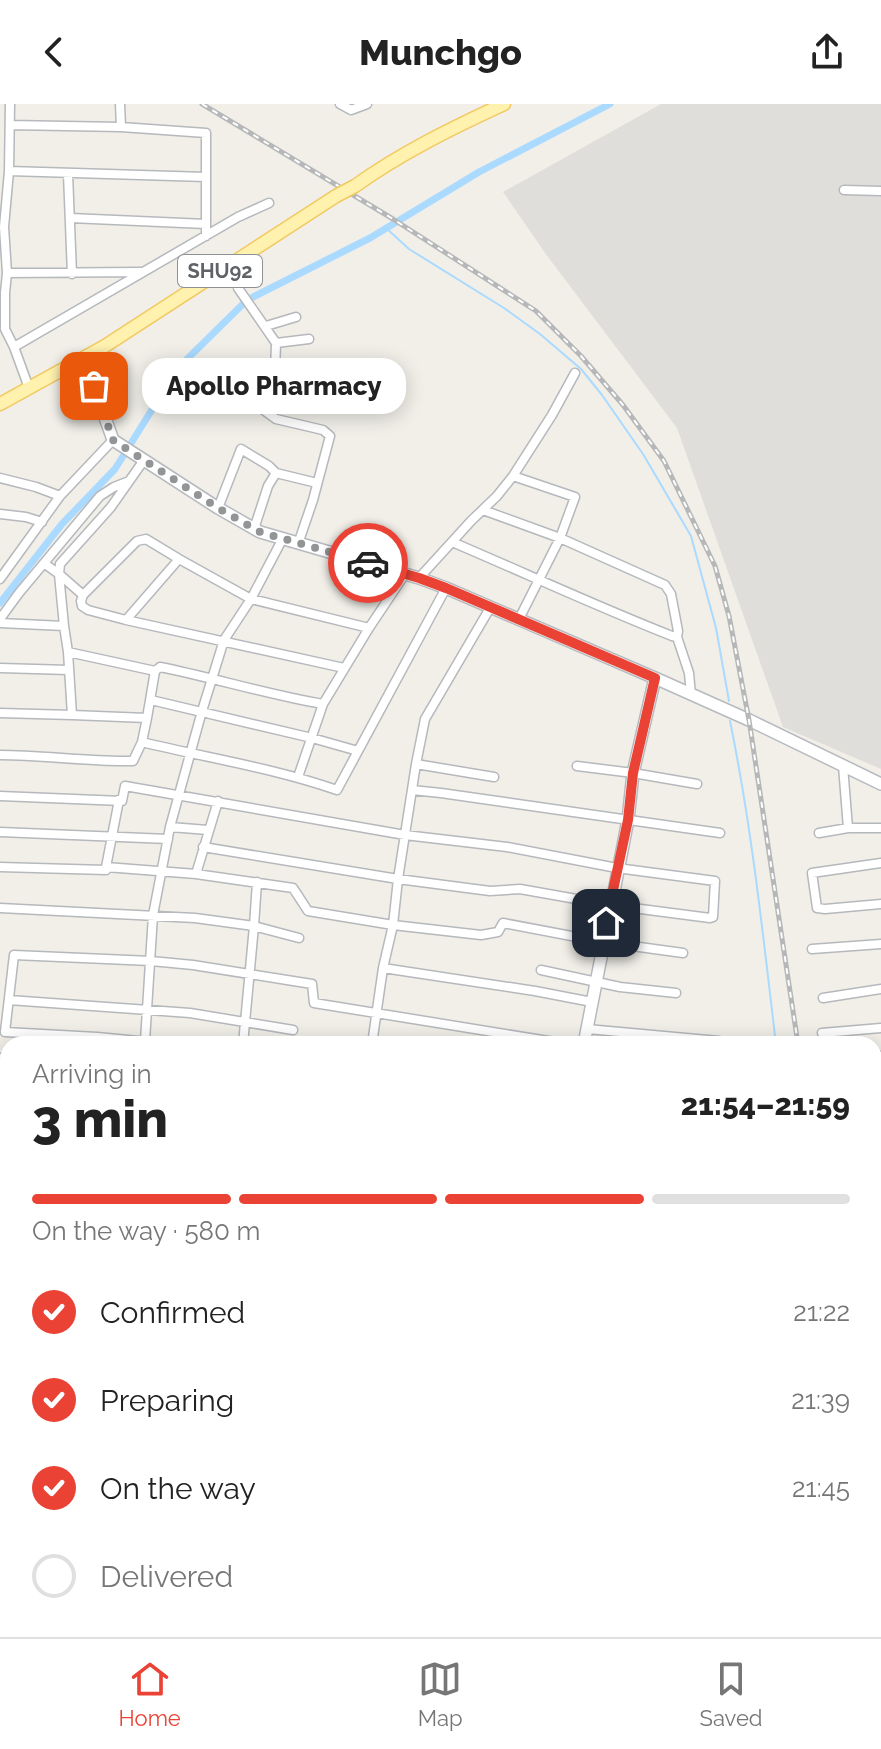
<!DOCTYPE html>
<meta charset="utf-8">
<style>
:root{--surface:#fff;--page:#f6f6f6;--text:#222;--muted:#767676;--line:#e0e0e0;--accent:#ea4335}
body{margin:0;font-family:Raleway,sans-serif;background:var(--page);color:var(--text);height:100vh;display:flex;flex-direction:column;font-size:30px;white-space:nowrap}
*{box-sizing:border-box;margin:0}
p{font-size:26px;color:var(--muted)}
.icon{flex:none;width:44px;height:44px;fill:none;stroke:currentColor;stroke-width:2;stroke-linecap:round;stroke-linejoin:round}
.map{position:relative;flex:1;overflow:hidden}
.side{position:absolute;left:0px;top:932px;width:882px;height:602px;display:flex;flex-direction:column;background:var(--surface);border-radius:24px 24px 0 0;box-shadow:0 4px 20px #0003}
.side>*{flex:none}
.pin{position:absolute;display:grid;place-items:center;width:68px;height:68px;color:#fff;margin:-34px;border-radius:16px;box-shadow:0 4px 12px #0006}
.courier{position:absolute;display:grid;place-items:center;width:80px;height:80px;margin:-40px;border:6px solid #ea4335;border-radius:50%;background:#fff;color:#222;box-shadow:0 2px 10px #0007}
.bubble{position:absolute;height:56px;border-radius:24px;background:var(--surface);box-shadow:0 4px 20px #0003;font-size:26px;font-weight:800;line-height:56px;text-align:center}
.summary em{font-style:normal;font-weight:800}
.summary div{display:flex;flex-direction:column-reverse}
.summary{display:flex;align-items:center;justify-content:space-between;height:136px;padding:0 32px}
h1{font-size:52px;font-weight:800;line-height:60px}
.bar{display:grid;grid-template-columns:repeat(4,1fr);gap:12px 8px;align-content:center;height:96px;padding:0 32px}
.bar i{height:10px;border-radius:6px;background:var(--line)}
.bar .active{background:var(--accent)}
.bar p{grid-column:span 4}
ol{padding:0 32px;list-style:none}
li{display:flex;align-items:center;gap:24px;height:88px}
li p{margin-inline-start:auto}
li .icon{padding:8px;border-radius:50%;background:var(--accent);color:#fff;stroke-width:4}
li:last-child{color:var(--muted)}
li i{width:44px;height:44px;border:4px solid var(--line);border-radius:50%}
header{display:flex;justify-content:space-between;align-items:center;height:104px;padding:0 32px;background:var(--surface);font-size:36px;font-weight:800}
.tabs{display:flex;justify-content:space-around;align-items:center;height:112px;border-top:2px solid var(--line);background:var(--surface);font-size:22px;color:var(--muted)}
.tabs a{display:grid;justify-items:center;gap:4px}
.tabs .active{color:var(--accent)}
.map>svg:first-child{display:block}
</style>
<header><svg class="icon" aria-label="back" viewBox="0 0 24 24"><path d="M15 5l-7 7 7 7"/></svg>Munchgo<svg class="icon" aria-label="share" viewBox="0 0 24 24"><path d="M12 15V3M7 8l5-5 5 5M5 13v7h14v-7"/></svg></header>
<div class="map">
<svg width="881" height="1533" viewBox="0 0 881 1533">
<rect width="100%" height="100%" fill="#f1efe8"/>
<path fill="#e0deda" d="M661 0H881V665L783 623 677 324 548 153 503 88Z"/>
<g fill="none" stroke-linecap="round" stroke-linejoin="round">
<path stroke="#aadaff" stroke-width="2" d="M386 124 409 145 504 204 540 230 581 265 602 291 643 350 691 432 716 524 729 597
M730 617C752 724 763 832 776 940
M864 1526V1533"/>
<path stroke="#aadaff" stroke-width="7" d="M253 193 370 134 479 68 610 0
M0 499 62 420 115 365 178 264 242 201"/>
<g stroke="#b5b8bc" stroke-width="11">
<path id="street" d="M10 0 9 67 4 123 7 169 5 189V225L14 243
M120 0 121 23
M340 0 351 6 367 0
M10 21 121 23 206 29V132
M9 67 206 73
M68 70 72 170
M844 86 881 87
M70 114 206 120
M7 169 141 168
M238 184 276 239 275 267 265 307 276 315 323 326 330 332 313 396 298 440
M266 222 296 213
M276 239 309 235
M29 284 14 243 238 113 269 99
M513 372 575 393 560 434 519 515
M0 374 36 383 60 392
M218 404 241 345 269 362 276 369
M483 406 560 434 665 481 671 490 678 527 677 533 689 569 691 591
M0 410 26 413 42 418
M254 425 268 382 276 369 317 379
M452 438C525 469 598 503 672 532L677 533
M45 460 59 470 83 491
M419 474 471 417 497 392 513 372 552 311 575 269
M0 475 60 392 113 336
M0 515 19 489 100 392 114 383 129 377
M126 516 179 455
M0 519 64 522 68 548 72 611 147 614 155 567 160 563C215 574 269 591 323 600
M64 522 59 470 60 460 111 403 144 356
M68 548 155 567
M0 564 69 566
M344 564 126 516 88 506 82 502 81 497 83 491 137 437 146 435 179 455 251 495 369 524
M151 596 312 634 358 647
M0 609 72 611
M147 614 142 638C207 654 274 664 337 686L446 484
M0 651C44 651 88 658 133 657L142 638
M416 660 494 673
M577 662 633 669 697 680
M843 662 848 724
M298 673 323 600 369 524 405 470
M412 686 441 689 720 729
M0 692 122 697 125 682 405 731 507 743 617 764 715 777 713 813 710 814 610 801 520 785 490 787 398 775 203 743
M170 723 208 726
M0 728 168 735
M819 729 848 724H881
M881 759 812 769 817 804 825 805 881 800
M0 763 106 766V763L196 770 293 784 308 807 393 821 481 831 498 828 503 819 603 838 683 849
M106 763 119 696
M196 770 218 697
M257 778 254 822 299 834
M0 804 195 814 254 822 243 940
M812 845 881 840
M383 864 535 887 592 898
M541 866 620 883 676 889
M823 894 881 885
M9 896 190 909 293 926
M587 925 719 937
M822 929 881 924
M145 937 153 811 170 723 202 607 224 536 251 495 283 434
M169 940 97 933 5 928 14 851 151 857 193 861 312 880 314 899 567 940
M372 940 383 864 393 821 398 775 416 660 425 615 490 504
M874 953 881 952
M0 954 8 955
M874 978H881
M0 999 8 1000
M0 1044 8 1045
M0 1094H8
M0 1144 8 1146
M0 1168 5 1169 6 1208H8
M874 1193H881
M0 1258H8
M0 1367H8
M0 1405 8 1406
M0 1453 8 1454
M0 1521 8 1522
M89 1526 219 1528V1533
M219 1526V1528L300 1533
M569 1526 626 1533
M338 1533 348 1532
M497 1533 498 1526
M722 1533V1526"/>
</g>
<g stroke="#b6babf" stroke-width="14">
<path id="secondary" d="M84 255 113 336 218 404 260 428 419 474 446 484 655 574 749 616 881 680
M584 940 628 716 633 669 655 574
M0 1326H8"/>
</g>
<g stroke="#f2c960" stroke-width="15">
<path id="primary" d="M355 82C401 49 452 24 504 0
M0 300 105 242 336 92"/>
</g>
<use href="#street" stroke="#fff" stroke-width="8"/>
<use href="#secondary" stroke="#fff" stroke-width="11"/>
<use href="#primary" stroke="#fff2af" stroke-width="12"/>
<g stroke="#b6b7b8" stroke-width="5">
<path id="rail" d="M202 0 393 115 536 207 581 252 623 301 664 357 715 462 729 512 749 616 798 940
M874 1452 881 1495"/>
</g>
<use href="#rail" stroke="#fff" stroke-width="2" stroke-dasharray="6" stroke-linecap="butt"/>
<g stroke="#f2c960" stroke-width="15" stroke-linecap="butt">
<path id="primary-bridge" d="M336 92 355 82"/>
</g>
<use href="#primary-bridge" stroke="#fff2af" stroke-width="12"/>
</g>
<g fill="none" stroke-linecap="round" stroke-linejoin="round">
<path stroke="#929495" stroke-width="8" stroke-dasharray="0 14.4" d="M94 282 113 336 116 338 218 404 260 428 368 459"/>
<path stroke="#ea4335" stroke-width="10" d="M368 459 419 474 446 484 655 574 633 669 628 716 606 819"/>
</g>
<g text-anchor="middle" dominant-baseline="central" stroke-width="6" stroke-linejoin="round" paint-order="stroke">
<rect fill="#fff" stroke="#8f9295" stroke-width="2" x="178" y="151" width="84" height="32" rx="6"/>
<g font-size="20" font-weight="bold" fill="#5f6368">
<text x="220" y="167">SHU92</text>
</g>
</g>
</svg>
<div class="pin" style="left:94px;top:282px;background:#ea580c"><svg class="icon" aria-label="bag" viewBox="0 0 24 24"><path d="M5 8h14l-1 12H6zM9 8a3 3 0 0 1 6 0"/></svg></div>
<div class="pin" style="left:606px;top:819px;background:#1f2937"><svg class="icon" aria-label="home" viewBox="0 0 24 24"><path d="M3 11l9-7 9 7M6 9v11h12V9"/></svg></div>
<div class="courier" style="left:368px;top:459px"><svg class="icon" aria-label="car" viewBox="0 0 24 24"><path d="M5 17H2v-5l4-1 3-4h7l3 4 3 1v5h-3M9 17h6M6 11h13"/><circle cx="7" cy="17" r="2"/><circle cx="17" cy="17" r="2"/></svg></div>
<div class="bubble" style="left:142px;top:254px;width:264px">Apollo Pharmacy</div>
<section class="side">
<div class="summary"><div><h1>3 min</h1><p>Arriving in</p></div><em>21:54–21:59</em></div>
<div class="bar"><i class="active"></i><i class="active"></i><i class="active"></i><i></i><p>On the way · 580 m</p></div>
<ol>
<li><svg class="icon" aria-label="check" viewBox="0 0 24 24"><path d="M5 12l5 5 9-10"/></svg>Confirmed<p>21:22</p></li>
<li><svg class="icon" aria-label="check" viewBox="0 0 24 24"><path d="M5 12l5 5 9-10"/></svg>Preparing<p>21:39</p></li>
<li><svg class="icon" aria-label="check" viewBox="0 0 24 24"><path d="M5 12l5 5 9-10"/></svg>On the way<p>21:45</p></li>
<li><i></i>Delivered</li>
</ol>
</section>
</div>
<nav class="tabs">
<a class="active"><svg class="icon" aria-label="home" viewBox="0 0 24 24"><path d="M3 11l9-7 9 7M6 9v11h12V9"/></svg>Home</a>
<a><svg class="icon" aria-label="map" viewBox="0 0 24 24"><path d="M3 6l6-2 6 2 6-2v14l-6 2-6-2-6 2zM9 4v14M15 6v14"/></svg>Map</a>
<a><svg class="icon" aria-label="saved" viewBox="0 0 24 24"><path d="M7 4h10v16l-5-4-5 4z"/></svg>Saved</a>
</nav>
